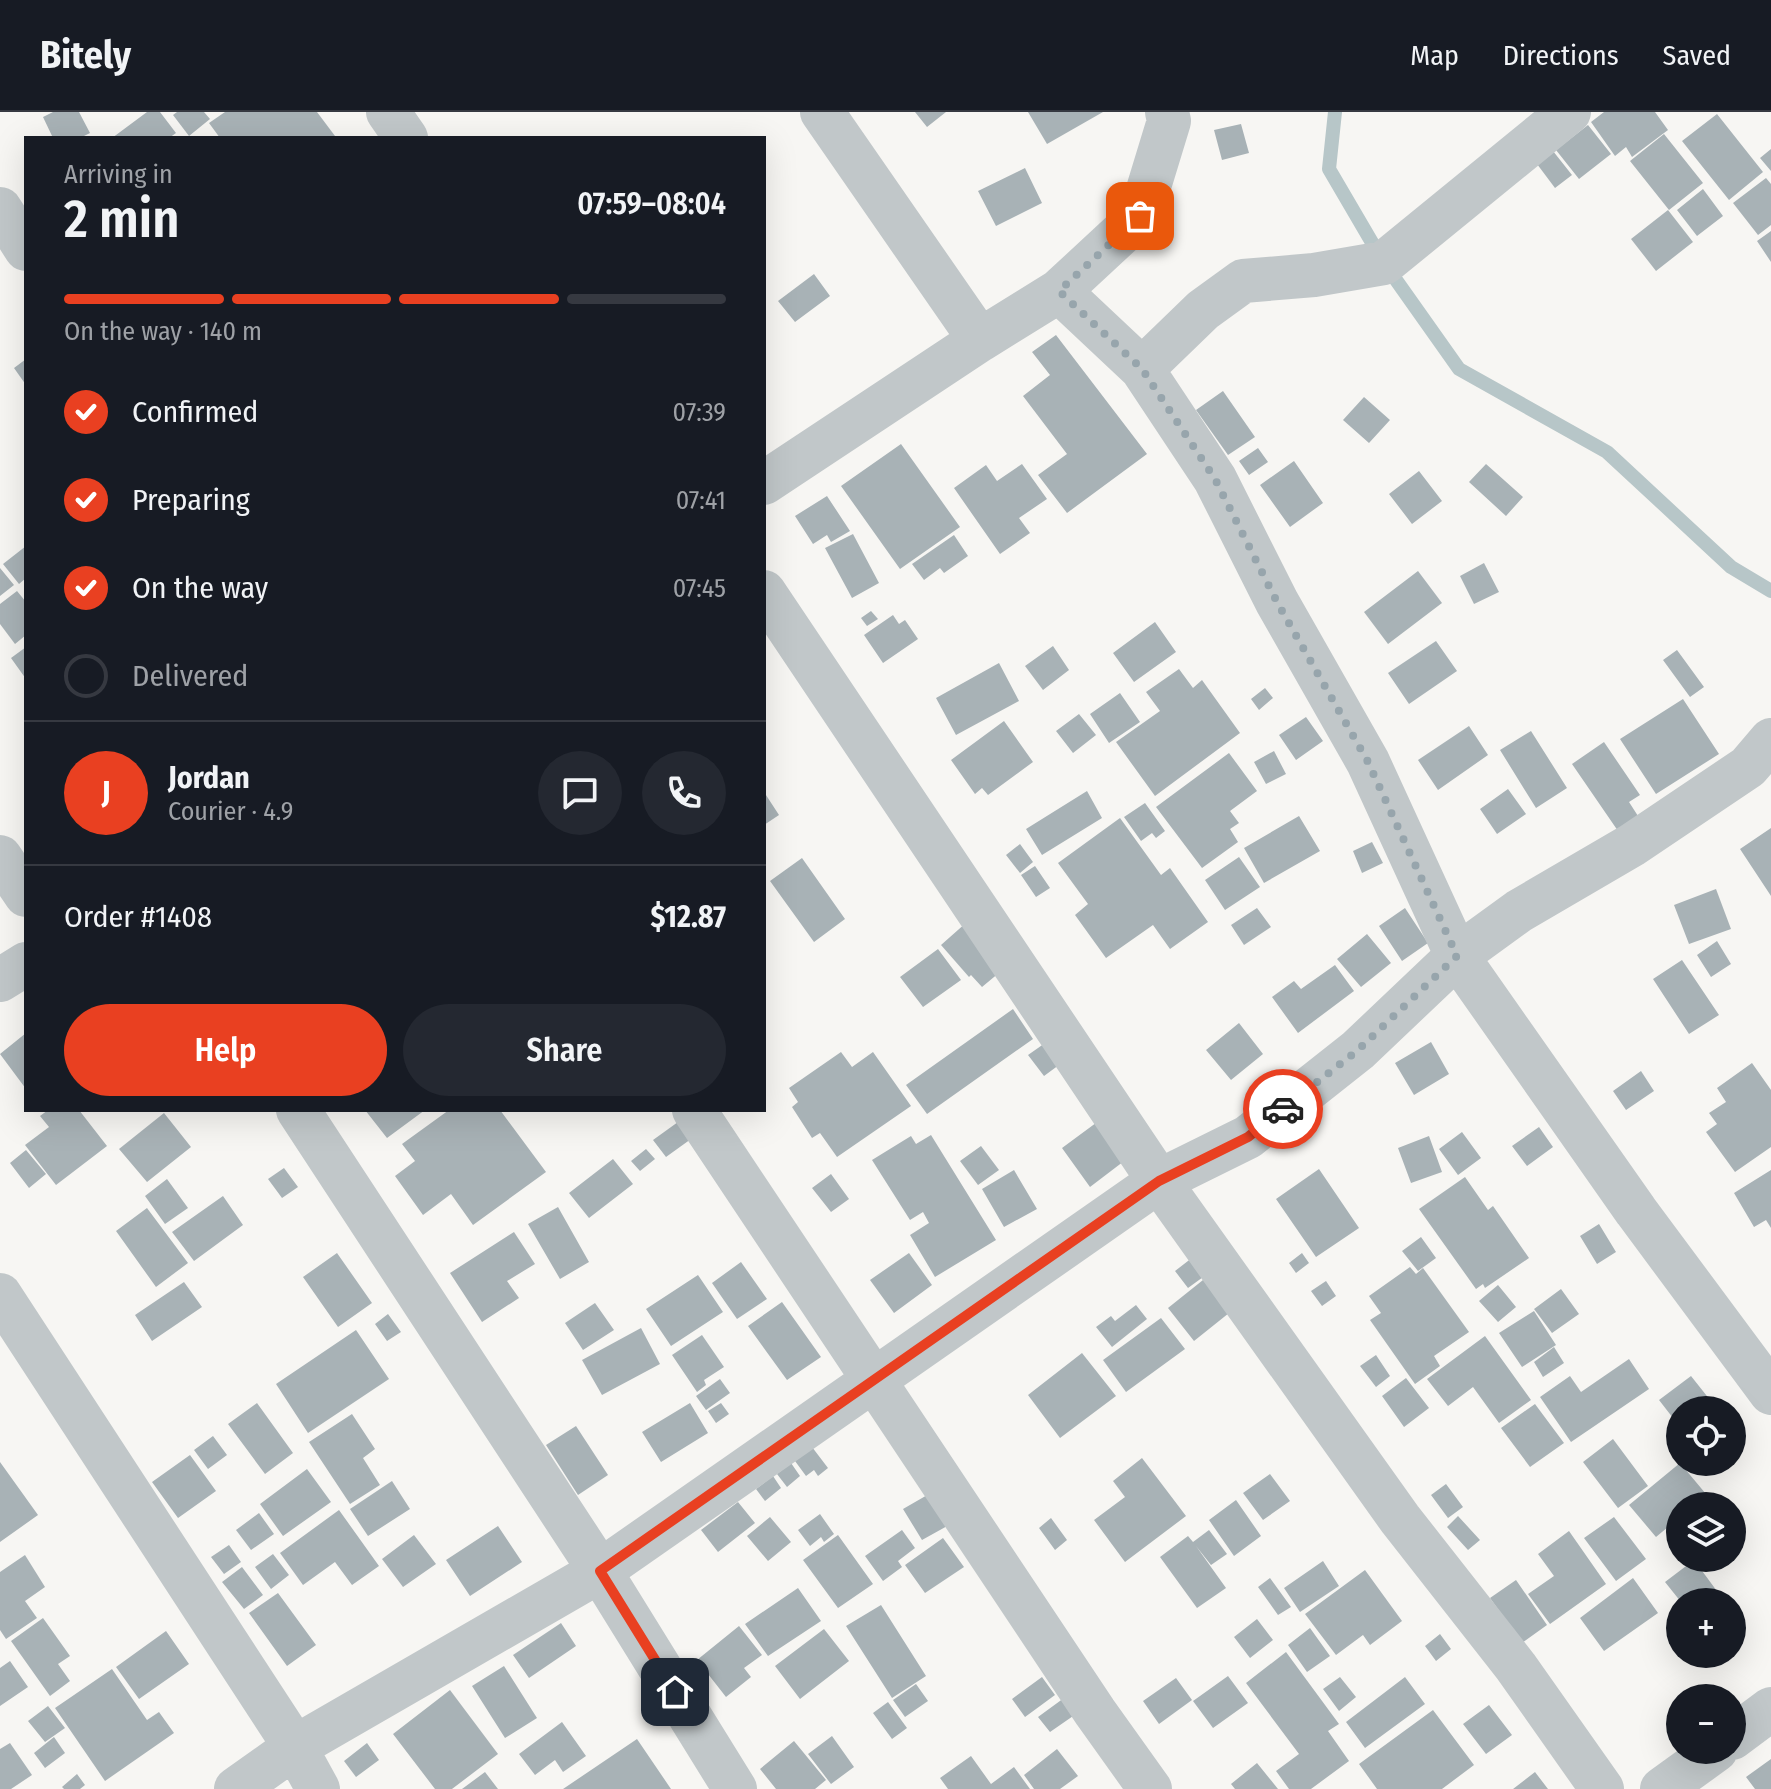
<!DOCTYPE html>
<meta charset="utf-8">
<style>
:root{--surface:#171b24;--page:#242831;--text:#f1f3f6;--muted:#9ea1a6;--line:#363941;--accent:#e94021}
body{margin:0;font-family:"Fira Sans Condensed",sans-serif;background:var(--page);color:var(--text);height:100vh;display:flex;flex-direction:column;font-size:30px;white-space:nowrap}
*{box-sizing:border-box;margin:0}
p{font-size:26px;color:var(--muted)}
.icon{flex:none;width:44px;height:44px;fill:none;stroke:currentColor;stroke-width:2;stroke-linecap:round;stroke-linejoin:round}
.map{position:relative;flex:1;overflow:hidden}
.side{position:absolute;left:24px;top:24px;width:742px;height:976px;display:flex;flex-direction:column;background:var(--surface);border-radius:0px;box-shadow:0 8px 32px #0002}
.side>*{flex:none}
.buttons{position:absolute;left:1666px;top:1284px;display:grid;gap:16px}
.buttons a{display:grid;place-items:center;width:80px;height:80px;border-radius:50%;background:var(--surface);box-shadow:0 8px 32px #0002;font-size:40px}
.pin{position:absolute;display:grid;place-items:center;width:68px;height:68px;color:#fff;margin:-34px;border-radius:16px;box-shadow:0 4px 12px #0006}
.courier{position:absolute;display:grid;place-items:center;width:80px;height:80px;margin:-40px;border:6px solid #e94021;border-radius:50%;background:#fff;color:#222;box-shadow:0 2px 10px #0007}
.overview em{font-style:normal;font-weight:600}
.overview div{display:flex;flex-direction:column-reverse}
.overview{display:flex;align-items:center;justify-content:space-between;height:136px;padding:0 40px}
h1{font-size:52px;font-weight:600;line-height:60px}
.bar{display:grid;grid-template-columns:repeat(4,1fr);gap:12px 8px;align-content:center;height:96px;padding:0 40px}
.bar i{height:10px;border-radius:6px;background:var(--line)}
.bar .on{background:var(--accent)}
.bar p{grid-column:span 4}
.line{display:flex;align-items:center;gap:20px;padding:0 40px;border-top:2px solid var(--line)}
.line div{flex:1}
.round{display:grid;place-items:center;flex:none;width:84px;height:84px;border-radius:42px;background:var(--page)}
ol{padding:0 40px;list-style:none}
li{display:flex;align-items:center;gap:24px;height:88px}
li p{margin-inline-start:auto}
li .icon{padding:8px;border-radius:50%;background:var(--accent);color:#fff;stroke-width:4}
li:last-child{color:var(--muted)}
li i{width:44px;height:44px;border:4px solid var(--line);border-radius:50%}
.primary-button{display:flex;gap:16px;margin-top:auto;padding:16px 40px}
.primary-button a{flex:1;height:92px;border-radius:48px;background:var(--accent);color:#fff;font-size:32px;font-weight:600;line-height:92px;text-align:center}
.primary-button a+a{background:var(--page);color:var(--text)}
header{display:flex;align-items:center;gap:48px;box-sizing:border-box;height:112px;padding:0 40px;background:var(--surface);border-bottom:2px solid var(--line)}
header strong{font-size:38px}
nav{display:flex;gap:44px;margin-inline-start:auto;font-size:28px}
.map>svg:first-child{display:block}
</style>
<header>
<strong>Bitely</strong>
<nav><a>Map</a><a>Directions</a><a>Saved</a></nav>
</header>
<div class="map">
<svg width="1771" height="1677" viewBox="0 0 1771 1677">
<rect width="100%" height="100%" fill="#f7f6f3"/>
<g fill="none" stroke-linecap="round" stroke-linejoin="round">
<path stroke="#b7c6c8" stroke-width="14" d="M1335 0 1329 57 1384 151 1459 257 1607 340 1731 455 1771 479"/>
</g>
<path fill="#a8b2b6" d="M53 0H79L90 21 80 26H53L43 5Z
M147 0H160L176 21 169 26H112Z
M177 0H204L210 7 189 24 173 3Z
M225 0H317L335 24 220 26 209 11Z
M915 0H946L927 15Z
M1028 0H1103L1047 32Z
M1604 0H1655L1668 18 1632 45 1626 35 1615 44 1591 10Z
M1717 2 1763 60 1729 88 1682 29Z
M1241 12 1249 41 1222 48 1214 18Z
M1588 13 1611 42 1579 67 1556 38Z
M1664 22 1703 71 1669 98 1630 49Z
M1771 37V59L1760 46Z
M1553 39 1572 63 1555 76 1537 52Z
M1025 56 1042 91 996 114 978 79Z
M1766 66 1771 72V113L1758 123 1733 91Z
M1703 77 1723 104 1697 124 1677 98Z
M1668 98 1693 130 1656 159 1631 127Z
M1771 119V150L1757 129Z
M814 162 830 184 795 210 778 189Z
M1056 223 1147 342 1067 401 1038 363 1067 342 1023 284 1050 263 1032 240Z
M26 247V273L14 256Z
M1223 279 1255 325 1228 343 1196 298Z
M1364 285 1390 308 1369 331 1343 308Z
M901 332 960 415 900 457 841 374Z
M1258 336 1268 350 1249 363 1239 349Z
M1294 349 1323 391 1290 415 1260 373Z
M1022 352 1047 387 1019 406 1030 421 1000 442 954 376 986 353 997 369Z
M1486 352 1523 385 1506 404 1469 370Z
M1419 359 1442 389 1412 412 1389 382Z
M827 384 850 419 831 430 827 423 813 432 795 404Z
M853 422 879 471 852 486 825 436Z
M954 423 968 444 944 461 940 456 924 468 912 452Z
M26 434V466L19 472 3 452Z
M1484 451 1499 480 1474 492 1460 464Z
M0 456 14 473 0 484Z
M1418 459 1442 491 1388 532 1364 500Z
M17 479 26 490V523L15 532 0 512V492Z
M871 499 878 507 867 514 861 506Z
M893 503 899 512 905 508 918 527 883 551 864 523Z
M1155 510 1176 540 1134 570 1113 541Z
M1436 529 1457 559 1409 592 1388 561Z
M1053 534 1069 558 1043 578 1025 554Z
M26 535V567L11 546Z
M1677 538 1704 575 1690 585 1663 548Z
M999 551 1019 589 956 623 936 586Z
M1179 557 1193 576 1202 568 1240 621 1155 684 1116 630 1160 599 1146 580Z
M1265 576 1273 586 1259 598 1251 587Z
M1120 581 1140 610 1109 631 1090 602Z
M1683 587 1719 642 1656 682 1620 627Z
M1079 602 1096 623 1073 641 1056 619Z
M1306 605 1323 629 1296 648 1279 623Z
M1004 609 1033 650 988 683 982 676 975 682 951 648Z
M1469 614 1488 643 1438 678 1418 648Z
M1531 619 1567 676 1536 696 1500 638Z
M1604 630 1640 683 1629 690 1638 704 1618 719 1572 652Z
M1274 639 1286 662 1266 672 1254 650Z
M1229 641 1257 679 1230 699 1239 711 1230 717 1238 730 1202 756 1156 695Z
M1508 677 1526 702 1497 722 1480 697Z
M1087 679 1102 706 1042 743 1026 717Z
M764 680 779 703 764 713Z
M1145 691 1165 719 1156 726 1152 721 1141 729 1124 705Z
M1299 704 1320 739 1264 771 1244 736Z
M1120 706 1161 763 1170 756 1208 810 1170 837 1153 813 1106 846 1075 803 1088 792 1058 751Z
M1771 716V784L1740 737Z
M1372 730 1383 751 1362 761 1353 739Z
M1020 732 1033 750 1020 761 1006 743Z
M1239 745 1260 775 1225 798 1205 768Z
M802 746 845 807 814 830 770 769Z
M1035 754 1050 776 1036 785 1021 763Z
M1716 777 1731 817 1689 832 1674 793Z
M1257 796 1271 815 1244 833 1231 813Z
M1405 796 1428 831 1402 849 1379 814Z
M967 810 1006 855 982 875 971 863 969 865 941 833Z
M1367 822 1391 851 1361 875 1337 847Z
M1717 829 1731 852 1711 865 1697 843Z
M938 837 961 868 923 895 900 865Z
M1682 848 1719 903 1689 922 1653 867Z
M1335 853 1354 879 1298 921 1272 885 1294 869 1301 877Z
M1013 897 1033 927 927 1002 906 973Z
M1239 911 1263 942 1231 968 1206 938Z
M26 921V977L0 942Z
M1048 929 1063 950 1044 964 1028 943Z
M1431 930 1449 962 1414 983 1395 951Z
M841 940 852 955 873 940 911 994 837 1045 820 1021 812 1026 792 995 798 990 789 976Z
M1752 951 1771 978V1035L1735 1060 1706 1020 1717 1012 1709 1001 1726 990 1717 976Z
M1641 959 1654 979 1626 998 1613 979Z
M48 998H79L107 1034 56 1073 25 1033 49 1015 40 1004Z
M365 998H425L387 1026Z
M449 998H500L546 1060 473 1113 451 1082 423 1103 395 1064 415 1049 402 1032Z
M164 1001 191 1035 147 1070 119 1037Z
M1104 1005 1132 1043 1090 1075 1062 1036Z
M678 1010 691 1027 666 1045 653 1028Z
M1539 1015 1553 1035 1527 1054 1512 1034Z
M1462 1020 1481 1046 1458 1063 1439 1037Z
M931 1023 996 1128 935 1165 910 1123 929 1111 923 1100 910 1108 872 1048 911 1024 916 1032Z
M1429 1024 1442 1060 1411 1071 1398 1036Z
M981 1034 999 1058 978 1073 960 1049Z
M646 1037 655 1047 640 1059 631 1049Z
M26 1038 46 1062 29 1076 10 1051Z
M613 1047 633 1072 589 1106 569 1081Z
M284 1056 298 1075 282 1086 268 1067Z
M1319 1057 1359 1116 1316 1145 1276 1087Z
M1014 1058 1037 1097 1004 1115 982 1077Z
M1771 1058V1116L1766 1108 1754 1115 1734 1081Z
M831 1062 849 1087 831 1100 812 1076Z
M1465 1065 1488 1098 1493 1094 1529 1146 1485 1176 1483 1172 1476 1177 1419 1097Z
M167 1067 188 1096 165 1112 145 1084Z
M223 1084 243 1113 194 1149 172 1120Z
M558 1095 589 1150 560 1167 528 1112Z
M147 1096 188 1151 156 1175 116 1119Z
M1599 1112 1616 1140 1597 1152 1580 1124Z
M514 1120 535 1152 507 1169 519 1186 482 1210 450 1161Z
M1421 1125 1436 1146 1418 1159 1402 1139Z
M337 1141 372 1191 338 1215 303 1165Z
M909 1141 932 1173 894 1201 870 1168Z
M1302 1141 1309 1151 1296 1161 1289 1151Z
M1197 1142 1210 1160 1188 1176 1175 1159Z
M741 1150 767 1187 737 1207 712 1171Z
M1410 1155 1416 1162 1423 1156 1469 1220 1434 1244 1440 1254 1415 1272 1370 1208 1381 1201 1369 1184Z
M698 1163 723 1200 671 1234 646 1197Z
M1208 1164 1234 1197 1194 1229 1168 1196Z
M1326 1169 1336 1184 1322 1194 1311 1179Z
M184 1170 202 1195 152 1229 135 1203Z
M1498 1173 1516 1195 1498 1210 1479 1189Z
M1561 1177 1579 1202 1552 1221 1534 1197Z
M782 1190 821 1245 787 1268 748 1214Z
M595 1191 614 1218 583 1238 565 1211Z
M1136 1193 1147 1207 1112 1235 1096 1215 1111 1204 1115 1209Z
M1534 1199 1556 1233 1522 1255 1499 1221Z
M388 1202 401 1220 387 1229 375 1212Z
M1161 1206 1185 1237 1126 1280 1103 1248Z
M641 1216 660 1252 602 1283 582 1248Z
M356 1218 389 1267 308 1321 276 1272Z
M702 1223 724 1255 704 1268 706 1273 697 1280 672 1243Z
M1485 1224 1531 1288 1499 1311 1473 1275 1448 1294 1427 1267Z
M1554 1235 1564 1251 1543 1265 1534 1250Z
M1082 1241 1116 1284 1060 1326 1028 1283Z
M1376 1243 1390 1264 1376 1275 1360 1254Z
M1629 1247 1649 1277 1571 1330 1540 1285 1570 1264 1581 1280Z
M1691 1264 1718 1298H1680V1315L1659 1288Z
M1406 1266 1429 1296 1404 1315 1382 1284Z
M720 1267 730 1281 706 1298 696 1284Z
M257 1291 293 1341 265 1362 228 1312Z
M690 1291 708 1321 661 1350 642 1320Z
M721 1291 729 1302 716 1311 708 1299Z
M1535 1292 1564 1331 1530 1355 1501 1316Z
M352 1302 375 1337 363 1346 380 1373 350 1392 309 1330Z
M576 1314 608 1363 578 1383 546 1333Z
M213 1324 227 1343 208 1357 194 1338Z
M1613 1327 1648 1374 1618 1396 1583 1350Z
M812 1335 828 1356 818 1364 814 1358 806 1364 795 1349Z
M190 1343 216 1379 178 1406 152 1370Z
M1142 1346 1186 1404 1125 1450 1094 1408 1125 1385 1113 1369Z
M0 1350 38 1403 0 1430Z
M791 1351 800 1364 787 1375 777 1362Z
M1680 1351 1706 1382 1692 1394H1680V1405L1656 1425 1629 1393Z
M307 1357 331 1390 283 1424 260 1392Z
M1270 1362 1290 1389 1263 1408 1243 1381Z
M773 1364 781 1376 765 1389 756 1377Z
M392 1369 410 1397 368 1424 350 1397Z
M1446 1372 1463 1395 1448 1406 1431 1383Z
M929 1382 949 1413 922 1428 903 1397Z
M1236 1388 1261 1424 1234 1444 1209 1408Z
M738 1390 755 1411 718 1440 701 1418Z
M339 1398 379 1454 352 1473 335 1450 303 1473 280 1441Z
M259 1401 274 1422 251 1438 236 1418Z
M820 1402 834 1422 824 1430 821 1425 810 1434 798 1418Z
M1458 1404 1480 1428 1468 1438 1447 1415Z
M770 1405 791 1430 768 1449 747 1424Z
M1614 1405 1646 1447 1616 1469 1584 1426Z
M1051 1406 1067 1428 1055 1438 1039 1416Z
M498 1414 522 1450 470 1484 446 1448Z
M902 1418 915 1436 898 1449 902 1455 883 1469 865 1444Z
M1209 1418 1227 1442 1211 1453 1196 1434 1226 1476 1197 1496 1160 1445 1188 1424 1193 1430Z
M1569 1419 1606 1472 1550 1512 1528 1482 1554 1464 1538 1442Z
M414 1423 436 1452 403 1475 382 1447Z
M838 1423 873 1472 838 1496 803 1448Z
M943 1426 964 1455 925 1481 905 1453Z
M229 1433 241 1450 224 1462 211 1445Z
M273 1442 289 1463 271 1477 255 1455Z
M25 1443 45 1475 25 1489 37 1506 6 1527 0 1518V1460Z
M1694 1448 1725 1490H1681L1665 1470Z
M1323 1449 1339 1474 1300 1500 1284 1476Z
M242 1455 263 1483 244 1497 222 1470Z
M1365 1458 1402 1509 1370 1533 1363 1523 1336 1543 1305 1502Z
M1270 1466 1291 1495 1278 1503 1258 1475Z
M1633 1466 1658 1501 1604 1539 1580 1506Z
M1516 1468 1547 1513 1522 1531 1490 1486Z
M798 1476 821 1509 768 1544 745 1512Z
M278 1481 316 1533 287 1554 249 1501Z
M881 1493 926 1564 892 1586 846 1514Z
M43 1506 70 1544 58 1552 70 1569 50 1584 11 1529Z
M1257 1507 1273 1528 1250 1546 1234 1525Z
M561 1511 576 1534 529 1566 513 1543Z
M739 1514 762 1543 744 1556 751 1565 726 1585 697 1548Z
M1310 1516 1330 1544 1307 1560 1288 1533Z
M824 1517 849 1549 800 1587 775 1554Z
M166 1519 189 1552 139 1587 116 1555Z
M1440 1522 1451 1537 1436 1549 1425 1534Z
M1286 1540 1339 1612 1328 1619 1349 1649 1311 1677H1289L1276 1659 1299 1642 1246 1571Z
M10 1549 28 1575 0 1594V1556Z
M504 1554 537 1606 505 1626 472 1574Z
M112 1557 147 1608 159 1600 174 1621 105 1669 55 1596Z
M1228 1564 1248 1591 1213 1616 1193 1589Z
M1042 1565 1055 1583 1025 1605 1012 1587Z
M1340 1565 1356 1585 1339 1599 1323 1577Z
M1405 1565 1425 1592 1365 1636 1346 1610Z
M1176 1566 1192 1588 1159 1612 1143 1589Z
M916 1572 928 1589 905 1605 893 1588Z
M450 1578 498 1642 452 1677H435L393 1622Z
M1064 1586 1076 1602 1050 1620 1038 1605Z
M888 1590 907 1616 892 1627 873 1601Z
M1489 1593 1512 1623 1486 1642 1463 1612Z
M48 1594 65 1616 45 1630 28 1609Z
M1433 1598 1474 1653 1442 1677H1377L1359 1652Z
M562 1610 586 1644 563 1660 555 1648 535 1663 519 1642Z
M832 1624 854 1655 831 1672 808 1642Z
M54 1625 65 1641 45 1656 34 1641Z
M637 1627 671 1677H563Z
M794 1629 826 1668 815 1677H776L760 1657Z
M10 1631 32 1663 11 1677H0V1637Z
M367 1631 379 1648 356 1665 344 1649Z
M1057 1637 1078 1664 1060 1677H1034L1024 1663Z
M971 1644 991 1672 1014 1655 1030 1677H948L940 1666Z
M1771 1647V1677H1755L1746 1665Z
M1257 1651 1278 1677H1235L1231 1672Z
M485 1660 498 1677H462Z
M1535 1660 1548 1677H1513Z
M77 1662 85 1673 80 1677H64L62 1675Z"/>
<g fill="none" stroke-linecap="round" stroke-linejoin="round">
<path stroke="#c1c7c9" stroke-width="44" d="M388 0 406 26
M822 0 980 228
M0 97 26 137
M1059 179 1142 257 1215 367 1277 490 1368 650 1457 844 1636 1099 1771 1281
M1142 257 1203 198 1243 169 1314 163 1384 151 1569 0
M764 371 980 228 1059 179 1140 104 1169 9 1167 0
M764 480 1159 1069 1400 1407 1516 1555 1602 1677
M0 745 26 783
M0 868 26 852
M298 998 600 1459 735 1677
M694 998 1095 1600 1150 1677
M0 1183 295 1635 318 1677
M1732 1626 1771 1597
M236 1677 295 1635 600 1459 1159 1069 1248 1025 1358 938 1457 844 1519 799 1632 733 1748 655 1771 628
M1662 1677 1716 1638"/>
</g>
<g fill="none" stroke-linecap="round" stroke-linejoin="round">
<path stroke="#97a5ac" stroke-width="8" stroke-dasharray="0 14.4" d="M1140 104 1059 179 1142 257 1215 367 1277 490 1368 650 1457 844 1358 938 1283 997"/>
<path stroke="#e94021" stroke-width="10" d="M675 1580 600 1459 1159 1069 1248 1025 1283 997"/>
</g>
</svg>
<div class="buttons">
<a><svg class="icon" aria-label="locate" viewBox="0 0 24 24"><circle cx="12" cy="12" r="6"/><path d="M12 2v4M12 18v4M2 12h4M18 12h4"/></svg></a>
<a><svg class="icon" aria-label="layers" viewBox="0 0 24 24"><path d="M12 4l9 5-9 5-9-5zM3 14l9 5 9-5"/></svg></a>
<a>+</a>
<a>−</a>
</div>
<div class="pin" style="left:1140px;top:104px;background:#ea580c"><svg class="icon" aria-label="bag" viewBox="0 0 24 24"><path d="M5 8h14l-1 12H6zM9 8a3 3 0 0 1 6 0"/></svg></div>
<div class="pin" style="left:675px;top:1580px;background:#1f2937"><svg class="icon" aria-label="home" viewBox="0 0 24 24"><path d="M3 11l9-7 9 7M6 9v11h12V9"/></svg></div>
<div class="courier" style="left:1283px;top:997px"><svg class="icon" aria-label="car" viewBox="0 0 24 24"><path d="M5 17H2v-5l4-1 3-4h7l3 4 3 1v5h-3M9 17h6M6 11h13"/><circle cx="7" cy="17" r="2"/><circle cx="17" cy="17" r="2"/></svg></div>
<section class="side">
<div class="overview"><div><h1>2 min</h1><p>Arriving in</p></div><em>07:59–08:04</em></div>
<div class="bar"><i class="on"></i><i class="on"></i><i class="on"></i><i></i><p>On the way · 140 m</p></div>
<ol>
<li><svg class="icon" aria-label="check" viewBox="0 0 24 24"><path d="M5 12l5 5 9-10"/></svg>Confirmed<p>07:39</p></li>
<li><svg class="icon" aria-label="check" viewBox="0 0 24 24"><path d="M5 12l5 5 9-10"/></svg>Preparing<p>07:41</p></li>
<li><svg class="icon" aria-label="check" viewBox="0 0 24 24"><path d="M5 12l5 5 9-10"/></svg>On the way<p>07:45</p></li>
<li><i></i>Delivered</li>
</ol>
<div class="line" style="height:144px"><b class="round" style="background:var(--accent);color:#fff">J</b><div><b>Jordan</b><p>Courier · 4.9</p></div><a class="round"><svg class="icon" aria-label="chat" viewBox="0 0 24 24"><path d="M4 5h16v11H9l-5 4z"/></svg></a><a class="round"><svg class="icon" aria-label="phone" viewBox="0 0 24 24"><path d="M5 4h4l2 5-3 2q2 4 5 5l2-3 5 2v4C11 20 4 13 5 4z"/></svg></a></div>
<div class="line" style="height:104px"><div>Order #1408</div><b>$12.87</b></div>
<div class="primary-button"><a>Help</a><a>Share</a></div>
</section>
</div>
